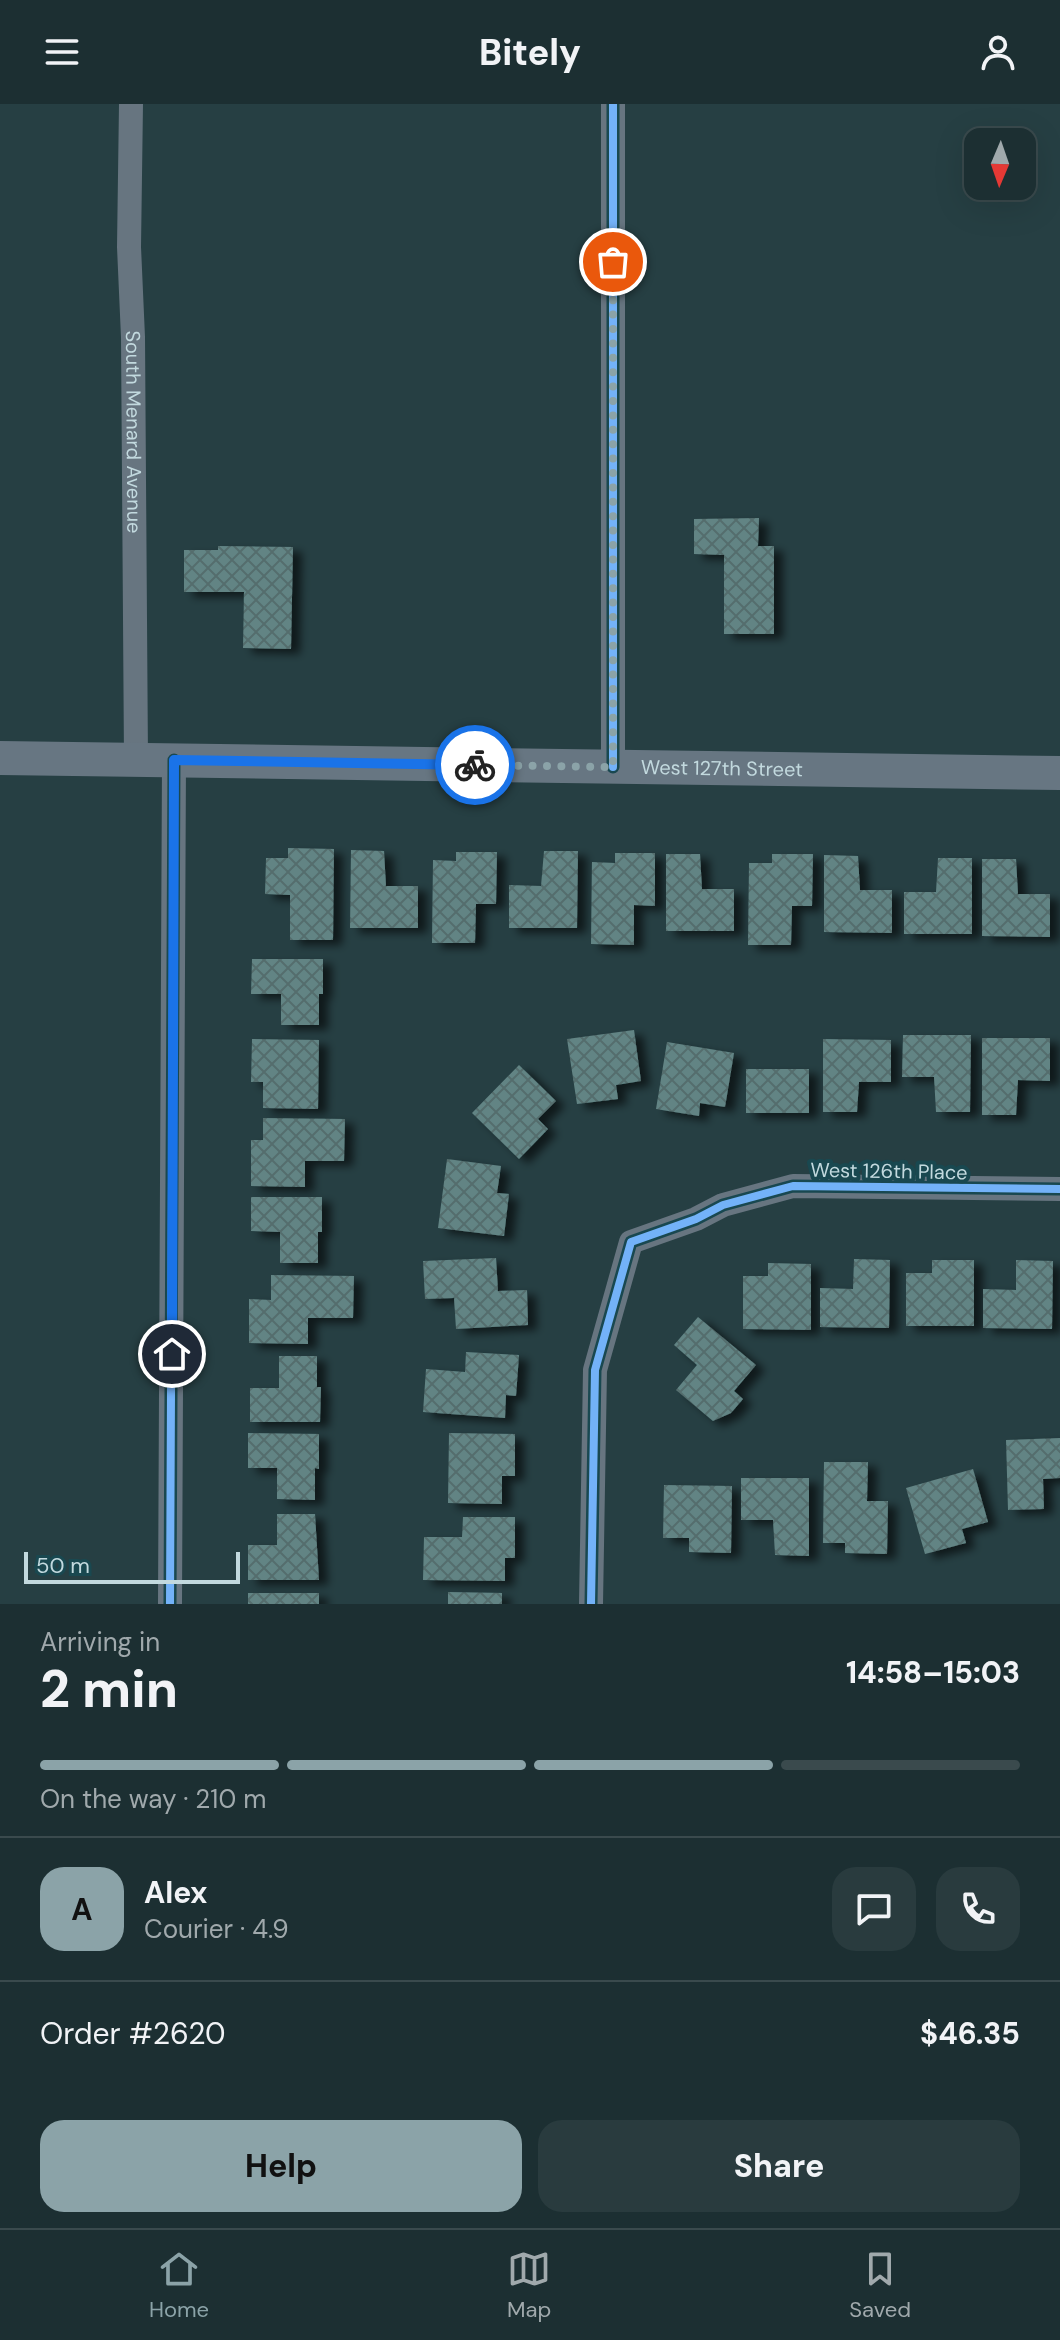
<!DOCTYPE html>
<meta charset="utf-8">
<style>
:root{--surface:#1c2f32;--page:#293b3e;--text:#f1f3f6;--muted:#a0a9ac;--line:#3a4a4d;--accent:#8ba3a8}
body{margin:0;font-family:"DM Sans",sans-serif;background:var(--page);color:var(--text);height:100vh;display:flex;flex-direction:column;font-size:30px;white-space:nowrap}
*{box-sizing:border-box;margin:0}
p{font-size:26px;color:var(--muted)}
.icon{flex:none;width:44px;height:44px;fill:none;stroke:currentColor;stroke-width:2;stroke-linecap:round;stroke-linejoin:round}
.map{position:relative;height:1500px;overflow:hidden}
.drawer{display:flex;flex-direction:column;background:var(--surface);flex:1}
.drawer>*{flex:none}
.needle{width:52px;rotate:182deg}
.tools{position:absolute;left:964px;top:24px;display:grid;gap:16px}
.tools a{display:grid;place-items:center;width:72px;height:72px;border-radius:16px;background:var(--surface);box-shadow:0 8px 32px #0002,0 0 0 2px var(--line);font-size:40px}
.scale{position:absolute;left:24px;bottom:20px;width:216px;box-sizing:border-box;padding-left:8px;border:4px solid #c2d9de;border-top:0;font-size:22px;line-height:28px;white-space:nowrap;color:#c2d9de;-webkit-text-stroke:6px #194850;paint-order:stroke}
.pin{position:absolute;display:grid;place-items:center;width:68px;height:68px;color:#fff;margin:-34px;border:4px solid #fff;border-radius:50%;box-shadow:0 2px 8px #0007}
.courier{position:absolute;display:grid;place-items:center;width:80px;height:80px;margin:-40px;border:6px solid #1a73e8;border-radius:50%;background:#fff;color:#222;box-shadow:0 2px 10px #0007}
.summary em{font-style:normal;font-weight:800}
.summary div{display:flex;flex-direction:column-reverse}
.summary{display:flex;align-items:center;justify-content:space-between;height:136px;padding:0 40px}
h1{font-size:52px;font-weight:800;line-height:60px}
.bar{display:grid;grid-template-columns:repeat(4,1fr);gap:12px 8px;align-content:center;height:96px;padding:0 40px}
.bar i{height:10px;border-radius:6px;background:var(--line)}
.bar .selected{background:var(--accent)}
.bar p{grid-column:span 4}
.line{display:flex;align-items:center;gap:20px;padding:0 40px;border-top:2px solid var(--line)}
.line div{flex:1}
.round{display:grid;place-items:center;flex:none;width:84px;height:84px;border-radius:24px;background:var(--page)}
.primary-button{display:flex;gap:16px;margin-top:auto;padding:16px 40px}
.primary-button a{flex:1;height:92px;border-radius:24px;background:var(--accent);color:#111;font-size:32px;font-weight:800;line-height:92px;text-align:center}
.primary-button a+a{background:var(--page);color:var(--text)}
header{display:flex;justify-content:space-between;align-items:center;height:104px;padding:0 40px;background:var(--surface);font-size:36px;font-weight:800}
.tab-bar{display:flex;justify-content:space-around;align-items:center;height:112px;border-top:2px solid var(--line);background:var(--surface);font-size:22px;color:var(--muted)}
.tab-bar a{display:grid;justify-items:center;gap:4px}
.tab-bar .selected{color:var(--accent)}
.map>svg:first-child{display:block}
</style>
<header><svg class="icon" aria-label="menu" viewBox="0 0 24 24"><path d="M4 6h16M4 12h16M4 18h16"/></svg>Bitely<svg class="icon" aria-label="person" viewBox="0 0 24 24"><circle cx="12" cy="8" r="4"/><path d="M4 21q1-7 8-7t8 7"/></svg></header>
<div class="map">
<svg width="1060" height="1500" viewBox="0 0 1060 1500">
<defs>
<pattern id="building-cross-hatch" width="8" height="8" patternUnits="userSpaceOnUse" patternTransform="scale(2)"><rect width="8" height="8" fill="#628484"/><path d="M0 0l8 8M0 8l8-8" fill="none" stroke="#546d6d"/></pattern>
<filter id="shadow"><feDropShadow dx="9" dy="5" stdDeviation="4" flood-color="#0009"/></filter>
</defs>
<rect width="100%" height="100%" fill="#263f43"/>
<path fill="url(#building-cross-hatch)" filter="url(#shadow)" d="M759 414 758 442H774V530H724V451L694 450V415Z
M218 442 293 443 291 545 243 544 244 488H184V446H218Z
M288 744 334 745 333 836H290V791L265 790 266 754H288Z
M351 746 384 747 386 782H418V824H350Z
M544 747H578L577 824H509V781L541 782Z
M456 748H497L496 800H476L475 839H432L433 756 456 757Z
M615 749H655V802L634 801V841L591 840 592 758 615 759Z
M666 750H700L702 785H734V827H666Z
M772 750H813L812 802H792L791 841H748L749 759H772Z
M824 751 858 752 860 786H892V829L824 828Z
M938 754H972V830H904V788H936Z
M982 755H1016L1018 790H1050V833L982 832Z
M252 855H323V890H319V921H281V890H251Z
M634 926 641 977 616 981 618 995 577 1000 567 935Z
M903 931H971L970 1008H936L934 973H902Z
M982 934H1050V977L1018 976 1016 1011H982Z
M252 935 319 936 318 1005 263 1004V978H251Z
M823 935 891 936V978H859L857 1008H823Z
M667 938 734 949 725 1003 700 999 699 1012 656 1005Z
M519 961 556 997 538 1015 548 1025 519 1055 472 1009Z
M746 965H809V1009H746Z
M263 1014 345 1015 344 1057H305V1083L251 1082V1036H263Z
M447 1055 501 1062 497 1089 509 1090 504 1132 438 1124Z
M251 1093H322V1128H318V1159H280V1128L251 1127Z
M496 1154 498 1187 527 1186 528 1221 456 1225 454 1194 425 1195 423 1157Z
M854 1155 890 1156 889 1224 820 1223V1184L853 1185Z
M932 1156H974V1222H906V1169H932Z
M1016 1156 1053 1157 1052 1225 983 1224V1185L1016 1186Z
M768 1159 811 1160V1226L743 1225V1172H768Z
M271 1171 354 1172 353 1214H308V1240L249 1239V1195L271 1196Z
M698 1213 756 1261 734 1287 743 1295 731 1309 713 1317 676 1286 697 1261 674 1241Z
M466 1248 519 1251 516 1292 506 1291 505 1314 423 1308 426 1265 465 1268Z
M279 1252H317V1283H321L320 1318H250V1284H279Z
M248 1329 319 1330V1365L315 1364V1396L277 1395V1364H248Z
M449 1329 515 1330V1372H502V1400L448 1399Z
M1060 1334V1374L1043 1375 1044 1405 1008 1406 1006 1336Z
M824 1358H868L867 1397H888L887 1450 845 1449V1439H823Z
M973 1365 988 1418 962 1425 966 1439 925 1450 906 1384Z
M741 1374H809V1452L775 1451 773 1416H741Z
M664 1381 732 1382 731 1449 689 1448V1434H663Z
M277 1410H315L319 1476H248V1441H277Z
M463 1413H515V1454H505V1477L423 1476 424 1433H462Z
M448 1488 502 1489V1500H448Z
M248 1489H319V1500H248Z"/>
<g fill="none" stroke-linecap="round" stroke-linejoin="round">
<g stroke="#677580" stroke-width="24">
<path id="s1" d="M131 0 129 143 133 233 136 656"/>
<path d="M613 663V0"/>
<path d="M170 1500 174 656"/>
<path d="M591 1500 595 1266 631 1138 696 1115 723 1101 793 1082 1060 1085"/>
</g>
<path stroke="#677682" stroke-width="34" id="s2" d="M0 654 1060 669"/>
<g stroke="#194850" stroke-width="13">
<path id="cycleway" d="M613 663V0
M170 1500 174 656
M591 1500 595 1266 631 1138 696 1115 723 1101 793 1082 1060 1085"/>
</g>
<use href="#cycleway" stroke="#73b2f8" stroke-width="8"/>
</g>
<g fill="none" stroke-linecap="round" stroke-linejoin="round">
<path stroke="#8ba3a8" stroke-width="8" stroke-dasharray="0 14.4" d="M475 661 613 663V158"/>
<path stroke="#1a73e8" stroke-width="10" d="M172 1250 174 656 475 661"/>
</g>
<g text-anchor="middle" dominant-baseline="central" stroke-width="8" stroke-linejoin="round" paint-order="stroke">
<g font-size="20" fill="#c2d9de" stroke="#194850">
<text stroke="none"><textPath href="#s1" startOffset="328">South Menard Avenue</textPath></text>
<text stroke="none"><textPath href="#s2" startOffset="722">West 127th Street</textPath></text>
<text transform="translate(889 1067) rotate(1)">West 126th Place</text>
</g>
</g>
</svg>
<div class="tools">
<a><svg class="needle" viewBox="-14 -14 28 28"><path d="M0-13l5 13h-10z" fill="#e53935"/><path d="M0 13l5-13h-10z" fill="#a0a9ac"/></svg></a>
</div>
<div class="scale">50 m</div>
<div class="pin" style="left:613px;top:158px;background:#ea580c"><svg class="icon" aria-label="bag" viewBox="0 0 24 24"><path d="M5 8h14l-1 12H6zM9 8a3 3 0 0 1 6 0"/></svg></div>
<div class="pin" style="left:172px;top:1250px;background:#1f2937"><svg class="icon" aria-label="home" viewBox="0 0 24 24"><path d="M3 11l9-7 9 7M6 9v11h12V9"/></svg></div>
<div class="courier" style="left:475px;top:661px"><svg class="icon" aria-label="bike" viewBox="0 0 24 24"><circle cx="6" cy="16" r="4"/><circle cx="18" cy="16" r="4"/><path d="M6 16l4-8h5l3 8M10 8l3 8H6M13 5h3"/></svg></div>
</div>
<section class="drawer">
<div class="summary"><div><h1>2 min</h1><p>Arriving in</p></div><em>14:58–15:03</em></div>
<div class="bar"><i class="selected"></i><i class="selected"></i><i class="selected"></i><i></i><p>On the way · 210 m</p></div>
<div class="line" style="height:144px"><b class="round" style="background:var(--accent);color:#111">A</b><div><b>Alex</b><p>Courier · 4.9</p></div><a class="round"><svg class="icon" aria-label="chat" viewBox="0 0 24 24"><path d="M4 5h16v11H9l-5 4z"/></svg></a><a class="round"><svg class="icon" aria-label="phone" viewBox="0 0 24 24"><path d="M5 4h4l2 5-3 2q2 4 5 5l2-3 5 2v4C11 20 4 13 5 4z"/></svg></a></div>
<div class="line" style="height:104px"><div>Order #2620</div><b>$46.35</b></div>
<div class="primary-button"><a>Help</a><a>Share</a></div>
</section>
<nav class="tab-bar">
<a class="selected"><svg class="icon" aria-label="home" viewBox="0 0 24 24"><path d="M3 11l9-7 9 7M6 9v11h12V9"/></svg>Home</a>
<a><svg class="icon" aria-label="map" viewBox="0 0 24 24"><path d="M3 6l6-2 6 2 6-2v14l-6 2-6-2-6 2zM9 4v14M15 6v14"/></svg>Map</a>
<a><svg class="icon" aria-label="saved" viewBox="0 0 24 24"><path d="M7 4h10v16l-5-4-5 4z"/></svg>Saved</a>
</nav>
